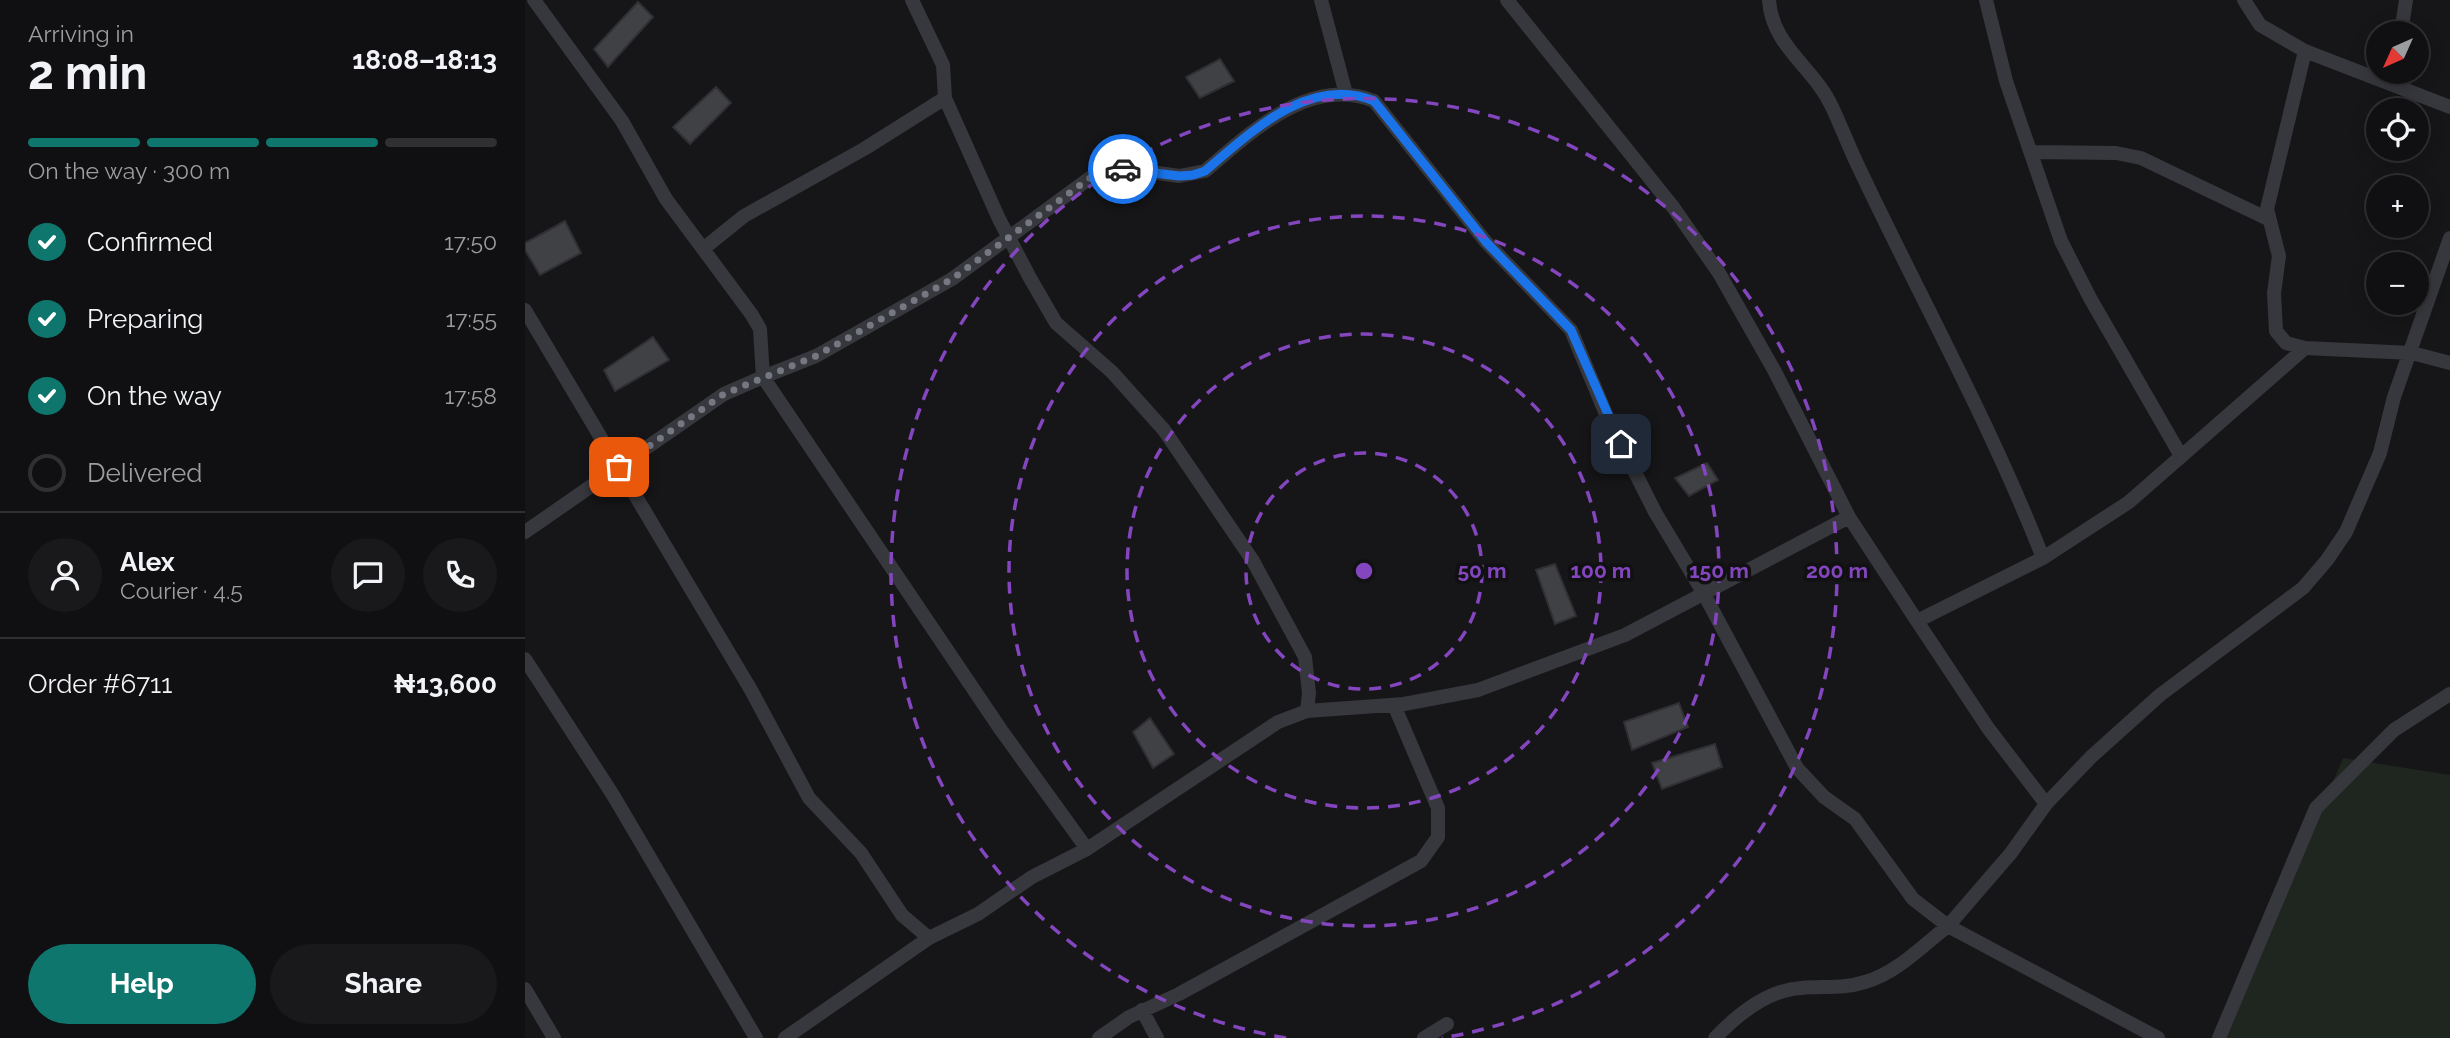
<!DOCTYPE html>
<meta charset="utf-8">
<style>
:root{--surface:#101012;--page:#19191b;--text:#f1f3f6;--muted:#9c9d9f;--line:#303032;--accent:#0f766e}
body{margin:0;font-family:Raleway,sans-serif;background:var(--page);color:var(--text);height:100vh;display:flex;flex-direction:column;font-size:26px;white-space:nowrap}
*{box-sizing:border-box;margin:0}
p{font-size:23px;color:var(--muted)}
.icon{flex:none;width:38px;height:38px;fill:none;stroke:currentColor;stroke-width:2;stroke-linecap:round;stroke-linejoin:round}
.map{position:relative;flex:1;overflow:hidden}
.panel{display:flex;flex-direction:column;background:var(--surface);width:525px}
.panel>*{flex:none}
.needle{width:46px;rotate:225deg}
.tools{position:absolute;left:1841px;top:21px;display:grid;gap:14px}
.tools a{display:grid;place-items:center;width:63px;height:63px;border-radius:50%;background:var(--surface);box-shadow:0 4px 18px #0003,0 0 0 2px var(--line);font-size:35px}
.pin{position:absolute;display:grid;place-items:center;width:60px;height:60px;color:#fff;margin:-30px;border-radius:14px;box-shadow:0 4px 10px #0006}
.courier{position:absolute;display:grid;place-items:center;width:70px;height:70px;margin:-35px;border:5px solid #1a73e8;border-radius:50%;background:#fff;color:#222;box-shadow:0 2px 9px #0007}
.overview em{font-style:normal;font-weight:700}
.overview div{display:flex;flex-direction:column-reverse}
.overview{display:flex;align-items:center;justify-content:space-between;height:119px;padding:0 28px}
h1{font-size:46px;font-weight:700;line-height:52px}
.bar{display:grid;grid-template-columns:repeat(4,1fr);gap:10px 7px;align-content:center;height:84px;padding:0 28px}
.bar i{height:9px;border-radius:5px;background:var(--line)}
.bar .current{background:var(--accent)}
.bar p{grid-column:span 4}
.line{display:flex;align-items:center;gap:18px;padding:0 28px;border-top:2px solid var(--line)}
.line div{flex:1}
.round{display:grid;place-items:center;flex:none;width:74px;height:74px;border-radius:37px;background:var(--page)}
ol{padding:0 28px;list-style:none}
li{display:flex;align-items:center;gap:21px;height:77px}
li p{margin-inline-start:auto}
li .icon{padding:7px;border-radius:50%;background:var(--accent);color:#fff;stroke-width:4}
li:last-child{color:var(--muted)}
li i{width:38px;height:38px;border:4px solid var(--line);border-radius:50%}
.cta{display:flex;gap:14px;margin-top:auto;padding:14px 28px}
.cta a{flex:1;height:80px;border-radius:42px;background:var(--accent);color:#fff;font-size:28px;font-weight:700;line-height:80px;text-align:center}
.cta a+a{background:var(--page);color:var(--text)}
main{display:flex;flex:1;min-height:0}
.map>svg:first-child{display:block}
</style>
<main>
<section class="panel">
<div class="overview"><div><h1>2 min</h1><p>Arriving in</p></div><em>18:08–18:13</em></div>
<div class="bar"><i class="current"></i><i class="current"></i><i class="current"></i><i></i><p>On the way · 300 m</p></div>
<ol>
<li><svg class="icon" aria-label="check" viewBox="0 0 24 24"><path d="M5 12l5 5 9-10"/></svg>Confirmed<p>17:50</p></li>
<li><svg class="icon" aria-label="check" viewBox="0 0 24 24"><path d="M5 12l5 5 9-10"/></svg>Preparing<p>17:55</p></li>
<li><svg class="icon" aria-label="check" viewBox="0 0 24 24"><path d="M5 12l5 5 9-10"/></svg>On the way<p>17:58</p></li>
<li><i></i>Delivered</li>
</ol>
<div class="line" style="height:126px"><a class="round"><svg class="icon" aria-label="person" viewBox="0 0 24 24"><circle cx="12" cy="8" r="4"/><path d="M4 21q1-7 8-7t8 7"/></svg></a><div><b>Alex</b><p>Courier · 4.5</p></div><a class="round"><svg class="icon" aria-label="chat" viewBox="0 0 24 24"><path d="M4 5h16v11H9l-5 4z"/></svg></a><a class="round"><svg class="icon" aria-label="phone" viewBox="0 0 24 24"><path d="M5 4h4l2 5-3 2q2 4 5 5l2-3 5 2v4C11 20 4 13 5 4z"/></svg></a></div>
<div class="line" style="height:91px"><div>Order #6711</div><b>₦13,600</b></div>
<div class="cta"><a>Help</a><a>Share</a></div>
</section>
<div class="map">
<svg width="1925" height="1038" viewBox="0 0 1925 1038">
<rect width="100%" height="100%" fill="#161618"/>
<path fill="#1e261f" d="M1818 758 1925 775V1038H1699Z"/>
<path fill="#404145" stroke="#303034" stroke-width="2" d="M113 2 128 17 83 67 69 49Z
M695 59 709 81 675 98 661 77Z
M191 87 206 103 165 144 148 127Z
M40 221 56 253 15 275 0 250V243Z
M128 337 144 360 90 391 79 370Z
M1182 463 1193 480 1164 496 1150 478Z
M1030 564 1051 616 1030 624 1011 570Z
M1154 703 1163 727 1107 750 1099 722Z
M625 718 649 754 628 768 608 732Z
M1190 744 1197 767 1137 789 1127 763Z"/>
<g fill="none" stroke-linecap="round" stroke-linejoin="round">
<path stroke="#37383d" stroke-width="14" d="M387 0 418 65 420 98 474 219 505 278 531 323 587 372 639 430 728 561 780 657 784 693 782 711
M796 0 821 94
M982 0 1148 207 1194 273 1249 370 1324 517 1392 621 1518 558C1466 425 1396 299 1335 170 1325 150 1317 128 1307 107 1289 67 1247 47 1244 0
M1461 0 1481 81 1536 241 1565 298 1656 456
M1719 0 1735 25 1780 51 1925 107
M1876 33 1881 0
M1780 51 1742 209 1754 256 1749 293 1751 331 1761 343 1780 348 1887 353 1925 363
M1506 152 1591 153 1616 158 1743 219
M178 249 219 216 339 149 420 98
M0 310 226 690 284 798 336 853 377 915 404 938
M0 532 199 394 238 377 235 329 227 315 141 199 97 121 9 0
M1518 558 1604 502 1780 348
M1392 621 1463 728 1521 804
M0 659 88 795 231 1038
M562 849 476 730 238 377 291 356 427 279 569 175 598 168 654 176 680 171C725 133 785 75 849 101L961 242 1046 330 1083 419 1130 512 1179 594 1272 768 1299 797 1330 819 1388 899 1423 926 1486 853 1521 804 1566 757 1635 695 1778 588 1802 560 1821 532 1855 453 1869 397 1925 238
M0 989 29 1038
M617 1010 632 1038
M260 1038 404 938 453 914 507 877 562 849 753 722 782 711 879 704 953 690 1100 635 1324 517
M574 1038 604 1017 654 994 896 861 913 837V808L869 705
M899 1038 922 1024
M1190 1038C1212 1015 1242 990 1276 988 1298 986 1318 989 1340 982 1372 973 1397 946 1423 926L1633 1038
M1694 1038 1791 808 1869 730 1925 694"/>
</g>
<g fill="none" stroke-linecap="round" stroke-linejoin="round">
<path stroke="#757880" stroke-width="7" stroke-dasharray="0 12.6" d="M94 467 199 394 291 356 427 279 569 175 598 169"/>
<path stroke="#1a73e8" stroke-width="9" d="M598 169 654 176 668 175 680 171C725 133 785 74 849 101L961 242 1046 330 1096 444"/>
</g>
<g fill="none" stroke="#8446be" stroke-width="3.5" stroke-dasharray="12 9">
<circle cx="839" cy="571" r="118"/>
<circle cx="839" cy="571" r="237"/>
<circle cx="839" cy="571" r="355"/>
<path d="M761 1038A473 473 0 1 1 917 1038"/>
</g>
<circle cx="839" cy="571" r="10" fill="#8446be" stroke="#111113" stroke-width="3.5"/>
<g font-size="21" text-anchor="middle" font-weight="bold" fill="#8446be" stroke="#111113" stroke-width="7" stroke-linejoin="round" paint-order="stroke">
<text x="957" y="578">50 m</text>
<text x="1076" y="578">100 m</text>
<text x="1194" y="578">150 m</text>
<text x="1312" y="578">200 m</text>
</g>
</svg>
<div class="tools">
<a><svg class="needle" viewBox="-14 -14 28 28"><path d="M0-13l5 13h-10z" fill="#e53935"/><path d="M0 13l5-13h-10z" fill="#9c9d9f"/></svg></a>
<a><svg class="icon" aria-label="locate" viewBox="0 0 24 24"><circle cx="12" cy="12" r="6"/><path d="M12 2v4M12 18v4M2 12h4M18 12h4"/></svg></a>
<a>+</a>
<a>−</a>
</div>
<div class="pin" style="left:94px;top:467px;background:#ea580c"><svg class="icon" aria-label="bag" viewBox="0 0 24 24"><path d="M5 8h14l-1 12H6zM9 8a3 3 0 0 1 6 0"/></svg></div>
<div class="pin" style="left:1096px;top:444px;background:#1f2937"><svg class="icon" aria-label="home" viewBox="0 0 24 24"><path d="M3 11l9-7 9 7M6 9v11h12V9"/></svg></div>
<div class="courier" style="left:598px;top:169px"><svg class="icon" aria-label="car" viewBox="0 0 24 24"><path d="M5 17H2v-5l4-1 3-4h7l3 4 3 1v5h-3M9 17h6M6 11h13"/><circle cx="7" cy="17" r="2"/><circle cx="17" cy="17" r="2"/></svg></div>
</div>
</main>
